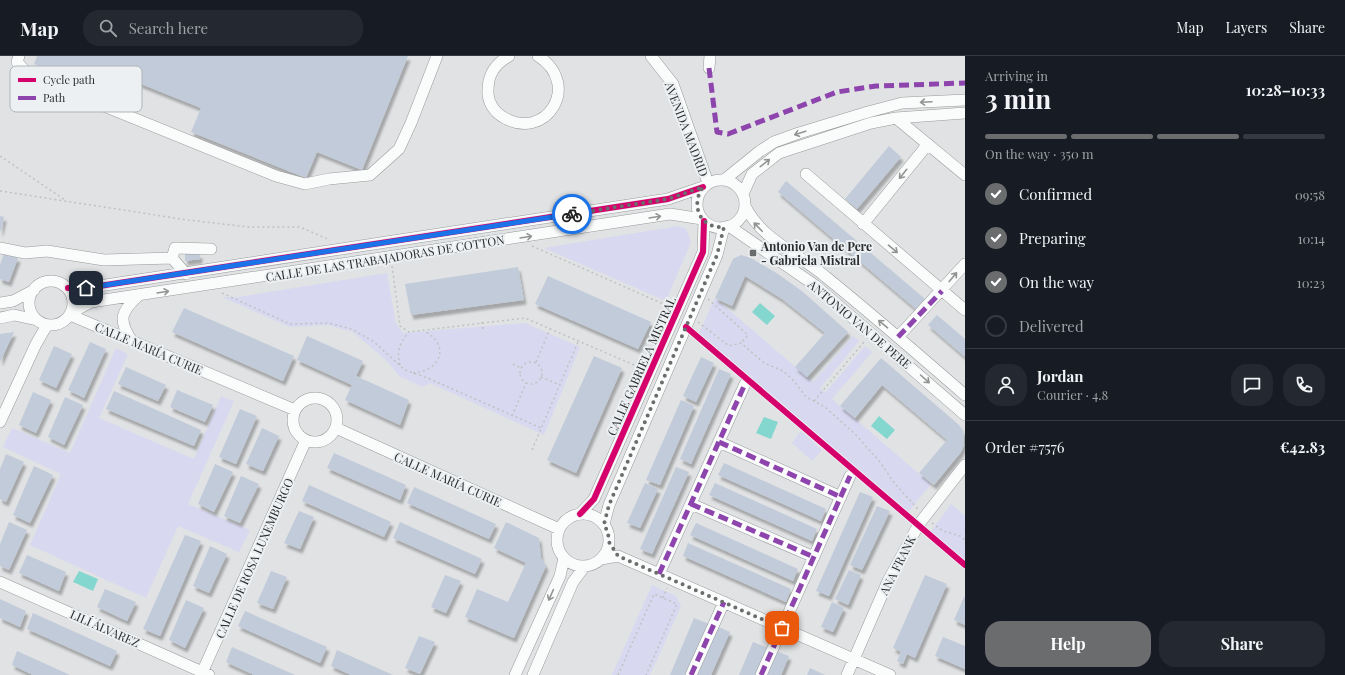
<!DOCTYPE html>
<meta charset="utf-8">
<style>
:root{--surface:#171b24;--page:#242831;--text:#f1f3f6;--muted:#9ea1a6;--line:#363941;--accent:#6a6c6d}
body{margin:0;font-family:"Playfair Display",serif;background:var(--page);color:var(--text);height:100vh;display:flex;flex-direction:column;font-size:15px;white-space:nowrap}
*{box-sizing:border-box;margin:0}
p{font-size:13px;color:var(--muted)}
.icon{flex:none;width:22px;height:22px;fill:none;stroke:currentColor;stroke-width:2;stroke-linecap:round;stroke-linejoin:round}
.map{position:relative;flex:1;overflow:hidden}
.side{display:flex;flex-direction:column;background:var(--surface);width:380px}
.side>*{flex:none}
.pin{position:absolute;display:grid;place-items:center;width:34px;height:34px;color:#fff;margin:-17px;border-radius:8px;box-shadow:0 2px 6px #0006}
.courier{position:absolute;display:grid;place-items:center;width:40px;height:40px;margin:-20px;border:3px solid #1a73e8;border-radius:50%;background:#fff;color:#222;box-shadow:0 1px 5px #0007}
.head em{font-style:normal;font-weight:700}
.head div{display:flex;flex-direction:column-reverse}
.head{display:flex;align-items:center;justify-content:space-between;height:68px;padding:0 20px}
h1{font-size:26px;font-weight:700;line-height:30px}
.bar{display:grid;grid-template-columns:repeat(4,1fr);gap:6px 4px;align-content:center;height:48px;padding:0 20px}
.bar i{height:5px;border-radius:3px;background:var(--line)}
.bar .current{background:var(--accent)}
.bar p{grid-column:span 4}
.line{display:flex;align-items:center;gap:10px;padding:0 20px;border-top:1px solid var(--line)}
.line div{flex:1}
.round{display:grid;place-items:center;flex:none;width:42px;height:42px;border-radius:16px;background:var(--page)}
ol{padding:0 20px;list-style:none}
li{display:flex;align-items:center;gap:12px;height:44px}
li p{margin-inline-start:auto}
li .icon{padding:4px;border-radius:50%;background:var(--accent);color:#fff;stroke-width:4}
li:last-child{color:var(--muted)}
li i{width:22px;height:22px;border:2px solid var(--line);border-radius:50%}
.primary-button{display:flex;gap:8px;margin-top:auto;padding:8px 20px}
.primary-button a{flex:1;height:46px;border-radius:16px;background:var(--accent);color:#fff;font-size:16px;font-weight:700;line-height:46px;text-align:center}
.primary-button a+a{background:var(--page);color:var(--text)}
header{display:flex;align-items:center;gap:24px;box-sizing:border-box;height:56px;padding:0 20px;background:var(--surface);border-bottom:1px solid var(--line)}
header strong{font-size:19px}
nav{display:flex;gap:22px;margin-inline-start:auto;font-size:14px}
.search{width:280px;height:36px;background:var(--page);display:flex;align-items:center;gap:10px;box-sizing:border-box;padding:0 14px;border-radius:16px;color:var(--muted);font-size:15px}
main{display:flex;flex:1;min-height:0}
.map>svg:first-child{display:block}
</style>
<header>
<strong>Map</strong>
<div class="search"><svg class="icon" aria-label="search" viewBox="0 0 24 24"><circle cx="10" cy="10" r="6"/><path d="M15 15l6 6"/></svg>Search here</div>
<nav><a>Map</a><a>Layers</a><a>Share</a></nav>
</header>
<main>
<div class="map">
<svg width="965" height="619" viewBox="0 0 965 619">
<defs>
<filter id="shadow"><feDropShadow dx="2.5" dy="4.5" stdDeviation="1" flood-color="#0004"/></filter>
</defs>
<rect width="100%" height="100%" fill="#e0e2e4"/>
<path fill="#d8d8f1" d="M679 170 686 173 691 186 666 245 544 192Z
M387 217 396 268 403 277 525 267 580 291 544 379 430 327 423 331 399 320 387 305 353 276 328 269 290 271 222 241H238Z
M715 242 813 326 853 280 859 285 820 332 825 337 865 290 872 296 832 343 931 428 905 460 697 282Z
M116 292 128 298 99 362 194 403 221 340 234 345 188 448 250 474 239 496 178 470 146 542 30 489 61 418 3 391 12 372 70 397Z
M801 375 822 394 812 405 792 387Z
M951 448 965 460V513L927 481Z
M652 529 676 540 681 550 650 619H612Z"/>
<path fill="#84d7ce" d="M760 247 775 260 767 269 752 256Z
M879 360 895 374 887 383 871 370Z
M764 361 778 366 771 383 756 377Z
M79 515 98 523 93 535 73 526Z"/>
<path fill="#c2cbd9" filter="url(#shadow)" d="M37 0H408L362 114 317 96 306 122 191 76 201 52 116 18 108 37 34 8Z
M889 90 901 101 857 153 845 143Z
M786 125 925 243 917 254 778 136Z
M0 160 4 161 1 175H0Z
M4 197 18 202 9 226 0 223V209Z
M185 197 200 198V203L185 205Z
M741 199 751 202 778 218 803 236 848 276 807 321 795 311 825 277 782 243 745 220 732 250 715 242 733 203Z
M518 211 524 244 411 259 405 228Z
M548 220 651 266 638 293 535 248Z
M184 252 294 300 283 325 172 276Z
M937 259 965 283V301L928 269Z
M14 276 0 306V278Z
M307 280 363 305 356 320 409 344 400 369 345 344 352 329 297 304Z
M90 286 106 293 84 342 68 334Z
M54 290 72 298 56 332 39 324Z
M594 300 622 312 576 417 547 404Z
M701 301 714 307 696 346 683 340Z
M881 302 959 369 964 378V389L961 396 934 429 919 417 947 384 882 329 855 362 840 350Z
M126 311 166 329 158 345 118 328Z
M719 313 731 318 691 408 680 403Z
M177 334 213 349 205 366 170 351Z
M114 335 201 374 194 390 106 353Z
M33 336 51 344 36 377 19 369Z
M65 341 83 349 64 389 48 381Z
M681 344 694 350 660 429 646 424Z
M240 353 257 360 236 408 219 401Z
M262 372 279 380 263 415 246 408Z
M334 397 406 429 400 444 327 412Z
M6 398 24 406 6 446 0 443V413Z
M724 407 826 453 821 465 718 419Z
M215 408 233 416 214 456 198 448Z
M34 410 53 419 30 467 13 459Z
M676 411 689 416 652 498 640 493Z
M241 420 259 428 240 467 224 460Z
M645 427 658 433 640 472 627 467Z
M715 427 817 473 812 485 709 439Z
M309 429 391 466 384 481 302 445Z
M414 431 496 468 489 483 407 447Z
M860 436 873 441 829 540 816 535Z
M877 450 890 455 862 514 850 509Z
M299 455 314 461 300 493 284 487Z
M9 466 27 474 9 514 0 510V488Z
M400 466 482 503 475 518 393 482Z
M506 466 539 482 541 502 546 510 514 582 465 561 477 533 508 546 526 507 494 492Z
M696 467 798 513 793 525 690 479Z
M185 479 201 485 160 580 143 573Z
M688 487 791 533 786 546 683 500Z
M210 490 227 498 209 537 193 530Z
M27 499 66 516 59 535 19 517Z
M849 514 861 519 848 549 835 543Z
M271 515 287 521 273 553 257 547Z
M445 519 461 525 446 557 431 551Z
M925 519 947 528 915 602 907 598 903 608 897 605 901 596 893 592Z
M105 533 136 546 127 565 97 551Z
M964 541H965V569L954 564Z
M0 543 26 555 20 571 0 562Z
M186 544 204 552 185 592 169 584Z
M832 546 844 552 833 576 821 571Z
M245 555 327 591 320 607 238 570Z
M33 557 117 595 110 610 27 573Z
M694 562 709 568 687 619H670Z
M716 570 730 576 711 619H694Z
M419 580 435 586 420 618 405 612Z
M943 581 965 590V613L935 600Z
M753 586 768 592 756 619H739Z
M232 591 295 619H254L226 606Z
M337 594 393 619H351L331 610Z
M774 594 789 600 781 619H763Z
M17 595 70 619H33L12 609Z
M810 612 825 619H807Z"/>
<g fill="none" stroke-linecap="round" stroke-linejoin="round">
<g stroke="#989a9b" stroke-width="12">
<path id="minor" d="M19 0 17 6 30 20 276 120 305 128 329 123 370 119 399 93 411 67 437 0
M509 0C495 8 488 18 488 34 487 45 494 56 503 61 545 87 583 29 538 0
M651 0 673 28 708 127
M709 12 710 0
M896 62 965 119
M806 118 965 254
M724 124 760 95 774 86 799 77 868 56 902 47 965 44
M697 148a24 24 0 1 1 48 0a24 24 0 1 1-48 0Z
M743 138 752 118 779 97 871 67 896 62 965 57
M745 150C762 184 798 197 826 221 873 259 919 299 965 339
M863 168 928 88
M729 170 816 230 965 359
M0 192 25 197 47 195 104 204 172 202
M186 218 172 202 175 192 211 193
M29 247a22 22 0 1 1 44 0a22 22 0 1 1-44 0Z
M68 232H86L668 143 703 131
M0 247 13 245 34 234
M71 257 91 246 670 158 702 163
M70 259 295 354
M0 262 14 259 37 264
M898 281 965 208
M131 284C118 263 121 256 138 240
M293 364a22 22 0 1 1 44 0a22 22 0 1 1-44 0Z
M0 366 36 288 47 269
M336 372 559 473
M719 386 841 441
M691 448 814 501
M580 458 594 443 703 196 704 165
M557 484a26 26 0 1 1 52 0a26 26 0 1 1-52 0Z
M604 468 609 449 717 199 724 171
M601 503 618 500 890 619
M659 518 745 328
M0 526 209 619
M201 619 306 384
M515 619 560 520 564 502
M533 619 573 526 585 510
M691 619 724 546
M761 619 850 420
M847 619 888 525 919 468 965 409"/>
</g>
<path stroke="#c1c1c1" stroke-width="1.5" stroke-dasharray="2 3" stroke-linecap="butt" d="M0 100 65 144
M0 135 188 164 249 171H300L330 184
M532 190 668 250
M392 210 400 270 409 276 525 262 641 312
M222 237 290 268 328 267 352 273 374 286 405 314 430 323 541 372
M708 243 748 279 741 287
M482 266 483 274
M698 266 729 290 741 287 764 307 783 315 793 324 806 341 825 351 855 378 880 406 895 428 918 453
M520 317a11 11 0 1 1 22 0a11 11 0 1 1-22 0Z
M536 306 550 273
M513 308 521 312
M400 309C396 296 400 286 409 276
M413 317C441 315 451 289 424 275
M541 321 560 329
M814 345 864 286
M512 360 526 327
M532 394 578 286
M932 467 943 475 960 480 965 484
M663 542 667 532
M618 619 654 538 677 548 646 619"/>
<use href="#minor" stroke="#fafbfb" stroke-width="11"/>
<path stroke="#8e44ad" stroke-width="5" stroke-dasharray="10 5" stroke-linecap="butt" d="M709 12 717 76 728 78 837 36 876 30 965 27
M898 281 942 235
M719 386 841 441
M691 448 814 501
M659 518 745 328
M691 619 724 546
M761 619 850 420"/>
<g stroke="#ecf0f2" stroke-width="8">
<path id="cycleway" d="M68 232H86L668 143 703 131
M686 271 965 509
M580 458 594 443 703 196 704 165"/>
</g>
<use href="#cycleway" stroke="#d6006c" stroke-width="6"/>
</g>
<defs><path id="oneway-shaft" d="M-6 0H5M1.5-3L5.5 0L1.5 3" fill="none" stroke-width="1.6" stroke-linecap="round" stroke-linejoin="round"/></defs>
<g stroke="#929494">
<use href="#oneway-shaft" transform="translate(926 46) rotate(177)"/>
<use href="#oneway-shaft" transform="translate(800 77) rotate(162)"/>
<use href="#oneway-shaft" transform="translate(765 107) rotate(-38)"/>
<use href="#oneway-shaft" transform="translate(903 118) rotate(129)"/>
<use href="#oneway-shaft" transform="translate(655 161) rotate(-9)"/>
<use href="#oneway-shaft" transform="translate(758 171) rotate(-134)"/>
<use href="#oneway-shaft" transform="translate(526 181) rotate(-9)"/>
<use href="#oneway-shaft" transform="translate(893 193) rotate(40)"/>
<use href="#oneway-shaft" transform="translate(953 221) rotate(-50)"/>
<use href="#oneway-shaft" transform="translate(163 236) rotate(-9)"/>
<use href="#oneway-shaft" transform="translate(883 268) rotate(-140)"/>
<use href="#oneway-shaft" transform="translate(925 323) rotate(42)"/>
<use href="#oneway-shaft" transform="translate(551 539) rotate(114)"/>
</g>
<g fill="none" stroke-linecap="round" stroke-linejoin="round">
<path stroke="#6a6c6d" stroke-width="4" stroke-dasharray="0 7.2" d="M572 158 668 143 703 131C690 149 700 173 724 171L717 199 609 449 604 468 608 477 609 486 618 500 782 572"/>
<path stroke="#1a73e8" stroke-width="5" d="M86 232 572 158"/>
</g>
<rect fill="#6a6c6d" stroke="#ecf0f2" stroke-width="1.5" x="749" y="193" width="8" height="8" rx="2"/>
<g text-anchor="middle" dominant-baseline="central" stroke-width="4" stroke-linejoin="round" paint-order="stroke">
<g font-size="12" fill="#2b2c2d" stroke="#ecf0f2">
<text transform="translate(687 73) rotate(69)">AVENIDA MADRID</text>
<text transform="translate(385 202) rotate(-9)">CALLE DE LAS TRABAJADORAS DE COTTON</text>
<text transform="translate(860 268) rotate(40)">ANTONIO VAN DE PERE</text>
<text transform="translate(149 292) rotate(23)">CALLE MARÍA CURIE</text>
<text transform="translate(641 310) rotate(-66)">CALLE GABRIELA MISTRAL</text>
<text transform="translate(448 423) rotate(24)">CALLE MARÍA CURIE</text>
<text transform="translate(254 502) rotate(-66)">CALLE DE ROSA LUXEMBURGO</text>
<text transform="translate(897 509) rotate(-63)">ANA FRANK</text>
<text transform="translate(105 572) rotate(24)">LILÍ ÁLVAREZ</text>
</g>
<g font-size="12" font-weight="bold" fill="#2b2c2d" stroke="#ecf0f2" text-anchor="start">
<text x="761" y="190">Antonio Van de Pere<tspan x="761" dy="14">- Gabriela Mistral</tspan></text>
</g>
</g>
<rect x="10" y="10" width="132" height="46" rx="6" fill="#ecf0f2" stroke="#b2b5b7" stroke-width="1"/>
<rect x="18" y="22" width="18" height="4" fill="#d6006c"/>
<rect x="18" y="40" width="18" height="4" fill="#8e44ad"/>
<g font-size="11" fill="#2b2c2d">
<text x="43" y="28">Cycle path</text>
<text x="43" y="46">Path</text>
</g>
</svg>
<div class="pin" style="left:782px;top:572px;background:#ea580c"><svg class="icon" aria-label="bag" viewBox="0 0 24 24"><path d="M5 8h14l-1 12H6zM9 8a3 3 0 0 1 6 0"/></svg></div>
<div class="pin" style="left:86px;top:232px;background:#1f2937"><svg class="icon" aria-label="home" viewBox="0 0 24 24"><path d="M3 11l9-7 9 7M6 9v11h12V9"/></svg></div>
<div class="courier" style="left:572px;top:158px"><svg class="icon" aria-label="bike" viewBox="0 0 24 24"><circle cx="6" cy="16" r="4"/><circle cx="18" cy="16" r="4"/><path d="M6 16l4-8h5l3 8M10 8l3 8H6M13 5h3"/></svg></div>
</div>
<section class="side">
<div class="head"><div><h1>3 min</h1><p>Arriving in</p></div><em>10:28–10:33</em></div>
<div class="bar"><i class="current"></i><i class="current"></i><i class="current"></i><i></i><p>On the way · 350 m</p></div>
<ol>
<li><svg class="icon" aria-label="check" viewBox="0 0 24 24"><path d="M5 12l5 5 9-10"/></svg>Confirmed<p>09:58</p></li>
<li><svg class="icon" aria-label="check" viewBox="0 0 24 24"><path d="M5 12l5 5 9-10"/></svg>Preparing<p>10:14</p></li>
<li><svg class="icon" aria-label="check" viewBox="0 0 24 24"><path d="M5 12l5 5 9-10"/></svg>On the way<p>10:23</p></li>
<li><i></i>Delivered</li>
</ol>
<div class="line" style="height:72px"><a class="round"><svg class="icon" aria-label="person" viewBox="0 0 24 24"><circle cx="12" cy="8" r="4"/><path d="M4 21q1-7 8-7t8 7"/></svg></a><div><b>Jordan</b><p>Courier · 4.8</p></div><a class="round"><svg class="icon" aria-label="chat" viewBox="0 0 24 24"><path d="M4 5h16v11H9l-5 4z"/></svg></a><a class="round"><svg class="icon" aria-label="phone" viewBox="0 0 24 24"><path d="M5 4h4l2 5-3 2q2 4 5 5l2-3 5 2v4C11 20 4 13 5 4z"/></svg></a></div>
<div class="line" style="height:52px"><div>Order #7576</div><b>€42.83</b></div>
<div class="primary-button"><a>Help</a><a>Share</a></div>
</section>
</main>
